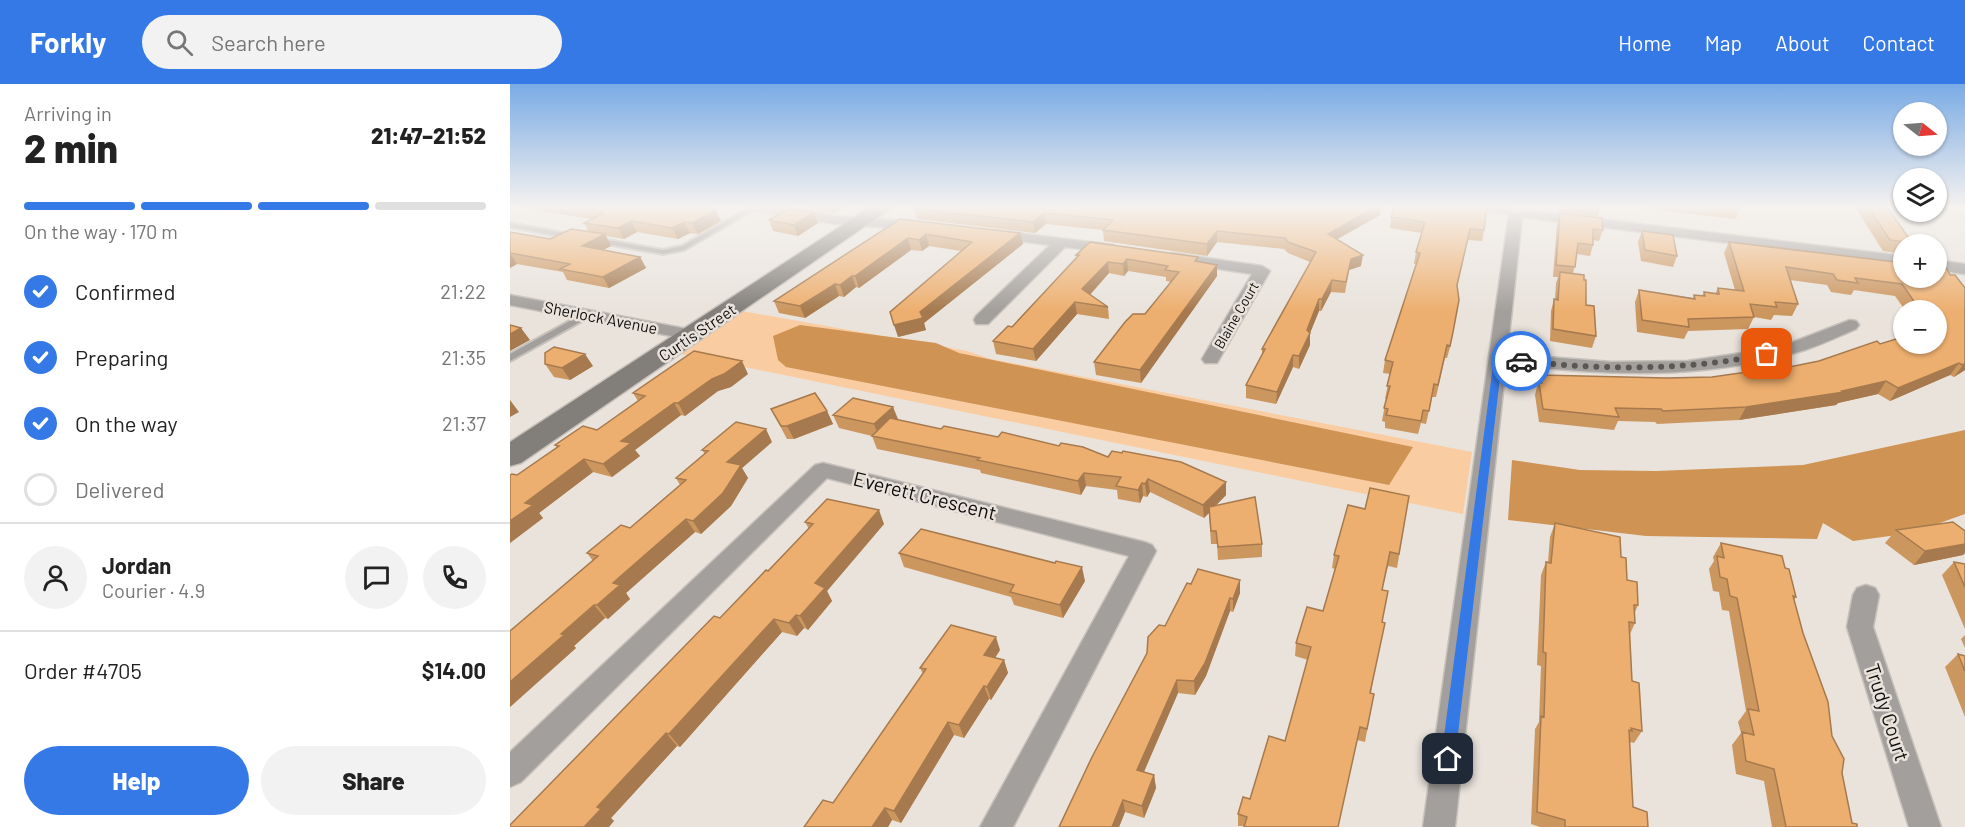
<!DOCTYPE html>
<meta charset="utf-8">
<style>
:root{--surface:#fff;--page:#f2f2f2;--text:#222;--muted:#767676;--line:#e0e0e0;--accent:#3579e6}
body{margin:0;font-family:Barlow,sans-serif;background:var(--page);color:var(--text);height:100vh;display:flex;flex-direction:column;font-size:22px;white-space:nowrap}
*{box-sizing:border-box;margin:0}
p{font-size:20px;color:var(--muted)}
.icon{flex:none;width:33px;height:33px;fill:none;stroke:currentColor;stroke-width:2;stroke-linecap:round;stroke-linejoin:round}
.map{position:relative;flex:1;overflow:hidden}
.panel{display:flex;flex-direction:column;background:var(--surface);width:510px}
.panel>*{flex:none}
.needle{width:39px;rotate:107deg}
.controls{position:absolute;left:1383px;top:18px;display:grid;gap:12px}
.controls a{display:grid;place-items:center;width:54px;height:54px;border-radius:50%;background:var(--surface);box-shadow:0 2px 4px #0004;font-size:30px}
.pin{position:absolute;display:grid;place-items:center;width:51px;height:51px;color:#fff;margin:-26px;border-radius:12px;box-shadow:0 3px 9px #0006}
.courier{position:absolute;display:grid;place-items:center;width:60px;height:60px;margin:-30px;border:4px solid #3579e6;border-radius:50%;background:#fff;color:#222;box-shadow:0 2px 8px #0007}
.head em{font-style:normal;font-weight:800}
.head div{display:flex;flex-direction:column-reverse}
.head{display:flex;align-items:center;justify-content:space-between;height:102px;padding:0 24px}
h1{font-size:39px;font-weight:800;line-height:45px}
.bar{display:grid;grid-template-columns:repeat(4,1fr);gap:9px 6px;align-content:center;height:72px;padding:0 24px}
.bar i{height:8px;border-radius:4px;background:var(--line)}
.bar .active{background:var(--accent)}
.bar p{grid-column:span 4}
.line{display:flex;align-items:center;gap:15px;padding:0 24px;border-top:2px solid var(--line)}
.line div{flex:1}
.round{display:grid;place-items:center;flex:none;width:63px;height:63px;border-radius:32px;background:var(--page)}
ol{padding:0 24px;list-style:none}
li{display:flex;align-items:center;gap:18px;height:66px}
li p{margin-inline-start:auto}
li .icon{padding:6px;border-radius:50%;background:var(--accent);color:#fff;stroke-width:4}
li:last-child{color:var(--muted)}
li i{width:33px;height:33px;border:3px solid var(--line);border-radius:50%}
.action{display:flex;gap:12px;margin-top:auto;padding:12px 24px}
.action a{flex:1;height:69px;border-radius:36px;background:var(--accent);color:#fff;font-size:24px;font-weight:800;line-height:69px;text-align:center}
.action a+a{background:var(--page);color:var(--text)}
header{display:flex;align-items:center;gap:36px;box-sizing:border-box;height:84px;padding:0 30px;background:var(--accent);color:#fff}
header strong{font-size:28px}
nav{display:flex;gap:33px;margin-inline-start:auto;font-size:21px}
.search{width:420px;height:54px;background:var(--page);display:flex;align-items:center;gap:15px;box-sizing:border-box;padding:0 21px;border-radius:33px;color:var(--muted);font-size:22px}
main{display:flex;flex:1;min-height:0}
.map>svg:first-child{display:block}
</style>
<header>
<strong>Forkly</strong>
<div class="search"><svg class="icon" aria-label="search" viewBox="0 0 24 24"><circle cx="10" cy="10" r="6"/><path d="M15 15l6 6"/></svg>Search here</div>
<nav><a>Home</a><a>Map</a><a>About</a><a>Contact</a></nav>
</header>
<main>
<section class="panel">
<div class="head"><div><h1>2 min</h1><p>Arriving in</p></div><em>21:47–21:52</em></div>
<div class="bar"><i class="active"></i><i class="active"></i><i class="active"></i><i></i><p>On the way · 170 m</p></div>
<ol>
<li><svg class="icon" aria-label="check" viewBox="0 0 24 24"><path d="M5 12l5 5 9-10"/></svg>Confirmed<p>21:22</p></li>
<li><svg class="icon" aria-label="check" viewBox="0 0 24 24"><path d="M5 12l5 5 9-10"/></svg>Preparing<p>21:35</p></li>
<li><svg class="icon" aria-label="check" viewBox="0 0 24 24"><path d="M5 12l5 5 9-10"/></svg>On the way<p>21:37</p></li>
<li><i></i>Delivered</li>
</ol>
<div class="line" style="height:108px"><a class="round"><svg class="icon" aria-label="person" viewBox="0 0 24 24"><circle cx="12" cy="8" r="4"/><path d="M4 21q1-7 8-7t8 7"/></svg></a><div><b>Jordan</b><p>Courier · 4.9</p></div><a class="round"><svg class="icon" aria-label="chat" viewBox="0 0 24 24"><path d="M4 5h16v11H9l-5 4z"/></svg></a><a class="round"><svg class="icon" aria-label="phone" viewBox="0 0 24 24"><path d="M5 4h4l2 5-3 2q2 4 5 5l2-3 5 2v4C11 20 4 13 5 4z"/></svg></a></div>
<div class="line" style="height:78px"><div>Order #4705</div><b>$14.00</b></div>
<div class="action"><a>Help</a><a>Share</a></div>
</section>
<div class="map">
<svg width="1455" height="743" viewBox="0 0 1455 743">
<rect width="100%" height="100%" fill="#e9e3dc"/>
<path fill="#facca1" d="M232 227 457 267 481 275 962 368 953 430 171 270Z"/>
<path fill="#cf9354" d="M290 241 426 259 449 269 903 363 879 401 276 283 268 276 263 252Z
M1455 346V430L1402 449 1343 457 1313 439 1307 455 1136 452 998 436 1002 376 1070 386 1146 387 1293 381Z"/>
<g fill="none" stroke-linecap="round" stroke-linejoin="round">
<g stroke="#c6c1ba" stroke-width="4">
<path id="lane" d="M240 123H249L174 166 153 170 86 158 82 156 86 154 153 166 172 162Z
M0 139 65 151 69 153 65 155 0 143Z
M76 228 80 231 79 233 0 277V270Z"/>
</g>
<g stroke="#c6c1ba" stroke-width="3">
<path id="street" d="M237 123H272L327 132 411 138 418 142 411 146 327 140 244 127Z
M957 123H998L1001 124 1002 129H1010L1016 126 1394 172V181L1012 133 997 270 1101 278 1178 277 1252 266 1283 258 1340 236 1346 237 1349 241 1346 245C1329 252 1313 260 1295 266 1198 296 1096 292 996 280L945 743H913L999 130 964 127Z
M483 146 604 161 611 165 604 169 555 163 478 240H466L464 236 466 232 540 161 478 153 476 150Z
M662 169 752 182 760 187 707 279H695L692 275 742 190 657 177 654 174Z
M1426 176 1455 180V190L1426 186Z
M0 211 182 246 188 247 191 251 188 255 182 256 0 221Z
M313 379 634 458 642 461 646 467 503 743H470L619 472 317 394 11 698 0 703V668L305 381Z
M1356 501 1365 504 1369 511 1363 543 1431 743H1399L1337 543 1343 511 1347 504Z"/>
</g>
<g stroke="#c6c1ba" stroke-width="3">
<path id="secondary" d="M360 123H383L11 379 0 382V358Z"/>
</g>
<use href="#lane" fill="#a29f9d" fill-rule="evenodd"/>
<use href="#street" fill="#a29f9d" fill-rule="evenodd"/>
<use href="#secondary" fill="#827e7a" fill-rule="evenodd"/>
</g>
<path fill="#cc965f" d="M7 123H191L211 137 188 150 180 149 168 155 127 148 114 155 96 152 101 162 93 166 130 173 136 184 99 204 57 196 53 188 7 180 0 184V148L40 155 79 148 74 139 81 135Z
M299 123H333L324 129 300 125Z
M1047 123H1090L1088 132 1047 128Z
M1135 123H1230V124L1226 135 1135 125Z
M1345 123H1377L1403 160H1394V170L1373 167Z
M404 125 870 131 827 155 851 182 839 186 835 209 821 208 811 227H809L800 249V261L789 285 783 283 766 320 736 314V301L752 271V265L800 178 778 169 774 165 707 158 697 172 594 157 593 146 536 140 525 149 407 135Z
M304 128 308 139 288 152 263 147 259 136Z
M1050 129 1093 146 1089 157 1083 156V161L1080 172 1067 170 1063 190 1076 221 1086 252 1082 264 1040 257 1041 227 1044 215 1045 216 1046 199 1048 193H1043L1047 140Z
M881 133 974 146 972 157 958 156 947 202 941 260 937 274H935L926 313H922L916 340 911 339 908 350 875 344V338L872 337 876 315H875L880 290 873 289 875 276 907 180H904L906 168 912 149 880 144Z
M390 135 513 160 414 239 416 246 388 253 451 167 419 162 412 167 401 166 349 204 346 203 334 213 329 212 295 234 269 229 264 217Z
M1132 147 1167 172 1163 183 1131 177 1128 158Z
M1219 158 1385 178 1389 170 1394 171V194H1426L1455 286 1444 293 1440 291 1380 317 1368 310 1328 319 1326 321 1229 336 1147 340 1145 338 1108 337 1104 346 1029 338 1025 311 1030 291 1157 294 1202 293 1254 288 1309 277 1370 260 1393 258 1426 260V226H1395L1385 212 1344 206 1341 211 1321 208 1317 201 1280 196 1288 220 1282 232 1264 231 1261 236 1244 233 1238 245 1178 247 1174 255 1127 248 1125 218 1129 206 1183 214 1184 211 1192 212 1194 208 1205 210 1208 204 1225 206 1214 169Z
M566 171 688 178 707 181V192L631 299 586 291 584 278 635 230 661 198 656 197V193L618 187 614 192 599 189 580 211 598 223 599 235 567 230 526 277 486 270 483 257 502 243 567 174Z
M35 280 83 282 60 296 44 293Z
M238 290 221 303 208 307 175 332 171 331 125 366 130 372 102 393 83 388 29 429 33 434 0 459 7 391 47 364 45 361 87 346 128 317 123 309Z
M383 323 387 336 431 345 488 353 598 373 716 411 706 421 752 460V473L708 476 707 460H701L699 429 694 434 640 408 637 413 633 412 630 419 608 415 607 406 576 402 571 411 471 389 470 386 367 365 362 352 329 344 323 331Z
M261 325 317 327 323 340 284 355H277Z
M262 358 232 384 238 394 221 422 191 450 185 448 116 509 120 515 98 535 95 534 64 562 66 564 0 623V547L83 477 77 469 120 444 170 401 166 394 195 370 192 366Z
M899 412 887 484 878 482 872 506V538L861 609 864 610 855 658 847 656 828 743 728 742V730L740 715 775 657 798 576 785 572 786 559 813 527 825 485 822 484 824 471 855 425Z
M295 438 374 440 317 507 322 517 298 546 294 544 287 552 272 548 170 663 167 662 101 734 104 737 0 743 258 487 299 445Z
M1045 439 1111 473 1117 496 1128 521 1125 528V539L1120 550 1122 597 1132 647 1124 659 1120 658 1123 723 1138 743H1030L1021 740 1025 645 1029 638 1031 582 1027 581 1031 491 1036 478H1038L1040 453Z
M1386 446 1455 447V469L1453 471 1404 481 1375 459Z
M1211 459 1275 484 1286 513 1284 516 1332 689 1342 739 1347 743H1262L1254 697 1226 690 1222 661 1231 649 1228 638 1236 627 1219 527 1212 526 1209 508 1203 507 1199 485 1204 477 1203 473Z
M389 469 575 497 553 534 504 521 501 513 394 483Z
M1444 478 1455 480V545L1432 491Z
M730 496V509L723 528 720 527 696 592 685 611 668 609 634 688 644 691 646 704 634 734 615 728 609 743H549L655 542 681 500Z
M1455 551V564L1451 555Z
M490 566 485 574 494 576 498 589 481 616 479 615 454 654 444 651 391 739 382 736 378 743H294L323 719 413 590 410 584Z
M1448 570 1455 572V633L1435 583Z"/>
<path fill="#a67a4e" d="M322 123H333L324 129Z
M865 123H871L870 131 817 161 818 150Z
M206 126 211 137 188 150 182 139Z
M304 128 308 139 288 152 284 141Z
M534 129 536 140 525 149 523 138Z
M121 137 127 148 114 155 108 144Z
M174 138 180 149 168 155 162 144Z
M707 147V158L697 172V160Z
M510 149 513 160 414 239 416 246 388 253 384 241 410 228Z
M95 150 101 162 79 173 72 162Z
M416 150 419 162 412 167 409 156Z
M398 154 401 166 349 204 345 192Z
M0 169 7 180 0 184Z
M853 171 851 182 839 186 835 209 841 175Z
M130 173 136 184 99 204 93 193Z
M617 175 618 187 614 192 613 180Z
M598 178 599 189 574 217 572 205Z
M707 181V192L631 299 630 286Z
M342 192 346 203 334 213 330 201Z
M822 196 821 208 811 227 812 215Z
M325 200 329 212 295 234 290 222Z
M809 215V227L798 254 800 249V261L789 285V272L797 246Z
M565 218 567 230 526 277 523 265Z
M11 244 20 256 0 267V250Z
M75 270 83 282 60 296 52 284Z
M783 271V283L766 320 767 308Z
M232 277 238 290 221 303 208 307 175 332 168 319 202 295Z
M1449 279 1440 291 1380 317 1388 304Z
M1455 279V286L1444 293 1453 281Z
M1376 297 1368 310 1328 319 1326 321 1229 336 1236 323 1332 307Z
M0 316 9 328 0 333Z
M164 319 171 331 125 366 130 372 102 393 93 380 111 357Z
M383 323 388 335 369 353 364 340Z
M317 327 323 340 284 355 277 342Z
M256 345 262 358 232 384 238 394 221 422 191 450 183 437 217 378Z
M74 375 83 388 29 429 33 434 0 459V437L15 419Z
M574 389 576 402 571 411 568 397Z
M638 395 640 408 637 413 635 400Z
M716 398V411L694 434 693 421Z
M632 399 633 412 630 419 628 406Z
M369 426 374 440 317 507 322 517 298 546 290 532 305 499Z
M176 435 185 448 116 509 120 515 98 535 87 521 103 499Z
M1455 459V469L1453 471 1404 481 1415 467Z
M572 483 575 497 553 534 550 521Z
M730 496V509L723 528V515Z
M720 514V527L696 592 685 611 684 597Z
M84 521 95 534 64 562 66 564 0 623V598L51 550Z
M286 531 294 544 287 552 279 539Z
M264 535 272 548 170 663 159 650Z
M486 553 490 566 478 584 474 571Z
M494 576 498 589 481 616 477 603Z
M667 596 668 609 629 699 627 686Z
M474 602 479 615 454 654 449 641Z
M438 638 444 651 391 739 384 727Z
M156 649 167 662 101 734 104 737 99 743H74L87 723Z
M644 691 646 704 634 734 632 722Z
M613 716 615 728 609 743H602Z
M375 724 382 736 378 743H362Z"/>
<path fill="#edaf6f" stroke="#a67a4e" stroke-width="1.5" d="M68 123H191L206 126 182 139 174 138 162 144 121 137 108 144 74 139 94 129H90L93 127Z
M406 123H865L818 150 853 171 841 175 836 198 822 196 812 215H809L797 246 800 249 789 272 783 271 767 308 736 301 755 265H752L806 168 778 158 775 154 707 147 697 160 593 146 603 136 534 129 523 138 404 125Z
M885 123H977L974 146 960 145 947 201 949 216 943 248 940 262 937 261 928 301 924 300 919 327 913 326 911 337 876 331 878 325 874 324 880 302H877L883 278 875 276 905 184 910 169 906 168 915 138 881 133Z
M1358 123H1377L1403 160H1402V159L1380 156Z
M279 125 304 128 284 141 259 136Z
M1050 129 1092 134 1093 146 1083 145V161L1068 159 1065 183 1046 181Z
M390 135 510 149 410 228 413 234 384 241 380 228 462 158 416 150 409 156 398 154 345 192H342L330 201 325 200 290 222 264 217Z
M61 145 95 150 72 162 130 173 93 193 50 185 60 180 0 169V148L40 155Z
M1132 147 1163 151 1167 172 1135 166Z
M580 158 688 173 685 177 707 181 630 286 584 278 615 238 623 230H635L669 188 655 186 658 182 617 175 613 180 598 178 572 205 598 223 565 218 523 265 483 257 498 242 502 243 569 171H566Z
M1219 158 1394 179V194H1426V184L1437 185 1440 191H1445L1455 204V279L1453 281 1449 279 1388 304 1376 297 1332 307 1334 308 1236 323 1153 327 1151 325 1105 324 1109 333 1033 325 1029 299H1032L1030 291 1157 294 1202 293 1251 286 1254 288 1309 277 1367 257 1370 260 1386 255 1394 258V260H1426V226H1410L1392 200 1345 194 1348 199 1327 196 1323 190 1276 183 1288 220 1265 218 1267 223 1240 220 1244 233 1178 235 1179 243 1132 236 1129 206 1185 215 1184 211 1195 212 1194 208 1209 210 1208 204 1234 207Z
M1389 170 1394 171V176Z
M1050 188 1074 191V196H1076V221L1084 222 1086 252 1043 245 1044 215 1048 216Z
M0 241 11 244 0 250Z
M44 263 75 270 52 284 35 280V269Z
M184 267 232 277 214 290 202 295 168 319H164L111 357 121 359 93 380 74 375 15 419 23 421 0 437V391L2 390 7 391 49 362 45 361 73 342 87 346 135 312 123 309Z
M305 309 317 327 277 342H271L261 325Z
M343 314 383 323 364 340 323 331Z
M380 334 431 345 434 342 488 353 492 348 549 362 551 359 573 363 598 373 602 367 612 369 613 367 671 378 716 398 693 421 638 395 635 400 632 399 628 406 606 402 611 393 574 389 568 397 467 376 470 374 362 352Z
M226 338 256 345 217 378 231 381 213 409 183 437 176 435 103 499 110 501 87 521H84L51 550 54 551 0 598V547L88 472 77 469 111 441 120 444 176 396 166 394 198 367 192 366Z
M860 404 899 412 889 470 880 468 872 506 878 507 872 538 875 539 860 609 864 610 857 645 850 643 828 743H734L737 733 728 730 733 713 740 715 759 652 775 657 801 563 786 559 797 523 813 527 829 472 824 471 838 421 855 425Z
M745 413 752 460 708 463 706 447H701L699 423Z
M317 415 369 426 305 499 315 504 290 532 286 531 279 539 264 535 159 650 156 649 87 723 91 725 74 743H0V741L204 532 210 534 256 486 258 487 303 440 295 438Z
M1443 438 1455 447V460L1415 467 1386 446Z
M1045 439 1110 453 1111 473 1116 474 1117 496 1127 498 1128 521H1124L1125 539 1119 538 1122 597 1129 599 1132 647 1121 644 1122 647 1119 646 1123 723 1137 728 1138 743H1055V736L1027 728 1031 632 1034 633 1036 569 1033 568 1036 478 1041 479Z
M411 445 545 479 546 477 572 483 550 521 500 508 504 501 389 469Z
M1211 459 1272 472 1275 484 1279 485 1286 513 1283 512 1293 549 1318 618 1322 652 1334 675 1332 689 1342 739 1347 740V743H1276L1264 685 1236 677 1232 648 1244 651 1238 625 1249 627 1227 514 1220 512 1217 495 1210 493 1207 472 1214 474Z
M1444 478 1455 480V503Z
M688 485 730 496 723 515 720 514 695 579 684 597 667 596 627 686 644 691 632 722 613 716 602 743H549L582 673 637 569 638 553 649 541 655 542 677 499 681 500Z
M441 541 486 553 474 571 494 576 477 603 474 602 449 641 438 638 384 727 375 724 362 743H294L313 716 323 719 416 585 410 584Z
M1448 570 1455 572V587Z"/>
<linearGradient id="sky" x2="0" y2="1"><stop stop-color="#7aabe5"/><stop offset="0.54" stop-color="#f5f2ef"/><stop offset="1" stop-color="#f5f2ef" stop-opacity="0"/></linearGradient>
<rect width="1455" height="227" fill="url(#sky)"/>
<path fill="#3579e6" d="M988 271 1015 277 1011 279 992 277 945 675 943 680 938 682 933 680 931 675 984 274Z"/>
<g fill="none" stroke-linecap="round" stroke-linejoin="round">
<path stroke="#5b5754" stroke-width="6" stroke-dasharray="0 10.8" d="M1011 277C1092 286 1177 287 1257 270"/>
</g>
<g text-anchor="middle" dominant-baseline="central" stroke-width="5" stroke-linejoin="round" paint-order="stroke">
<g font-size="14" fill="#0e0c0a" stroke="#e9e3dc">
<text transform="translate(726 231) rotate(-60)">Blaine Court</text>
</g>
<g font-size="16" fill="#0e0c0a" stroke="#e9e3dc">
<text transform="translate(91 233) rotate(11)">Sherlock Avenue</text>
<text transform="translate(187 248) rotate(-34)">Curtis Street</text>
</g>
<g font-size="20" fill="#0e0c0a" stroke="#e9e3dc">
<text transform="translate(415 411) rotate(14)">Everett Crescent</text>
<text transform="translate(1378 628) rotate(72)">Trudy Court</text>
</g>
</g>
</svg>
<div class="controls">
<a><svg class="needle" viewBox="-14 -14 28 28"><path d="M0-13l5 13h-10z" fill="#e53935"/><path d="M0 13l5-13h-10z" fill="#767676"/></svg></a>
<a><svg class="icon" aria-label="layers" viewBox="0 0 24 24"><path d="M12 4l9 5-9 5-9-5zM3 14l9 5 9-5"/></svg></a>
<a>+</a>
<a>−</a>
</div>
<div class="pin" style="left:1257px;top:270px;background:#ea580c"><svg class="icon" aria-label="bag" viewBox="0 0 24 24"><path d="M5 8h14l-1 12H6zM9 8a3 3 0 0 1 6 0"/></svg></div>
<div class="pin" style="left:938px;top:675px;background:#1f2937"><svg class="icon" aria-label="home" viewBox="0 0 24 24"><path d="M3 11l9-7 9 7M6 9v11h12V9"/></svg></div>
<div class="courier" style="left:1011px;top:277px"><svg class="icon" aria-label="car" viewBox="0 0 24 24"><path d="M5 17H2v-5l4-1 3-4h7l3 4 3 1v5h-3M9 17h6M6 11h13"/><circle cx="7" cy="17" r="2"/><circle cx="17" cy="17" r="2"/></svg></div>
</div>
</main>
